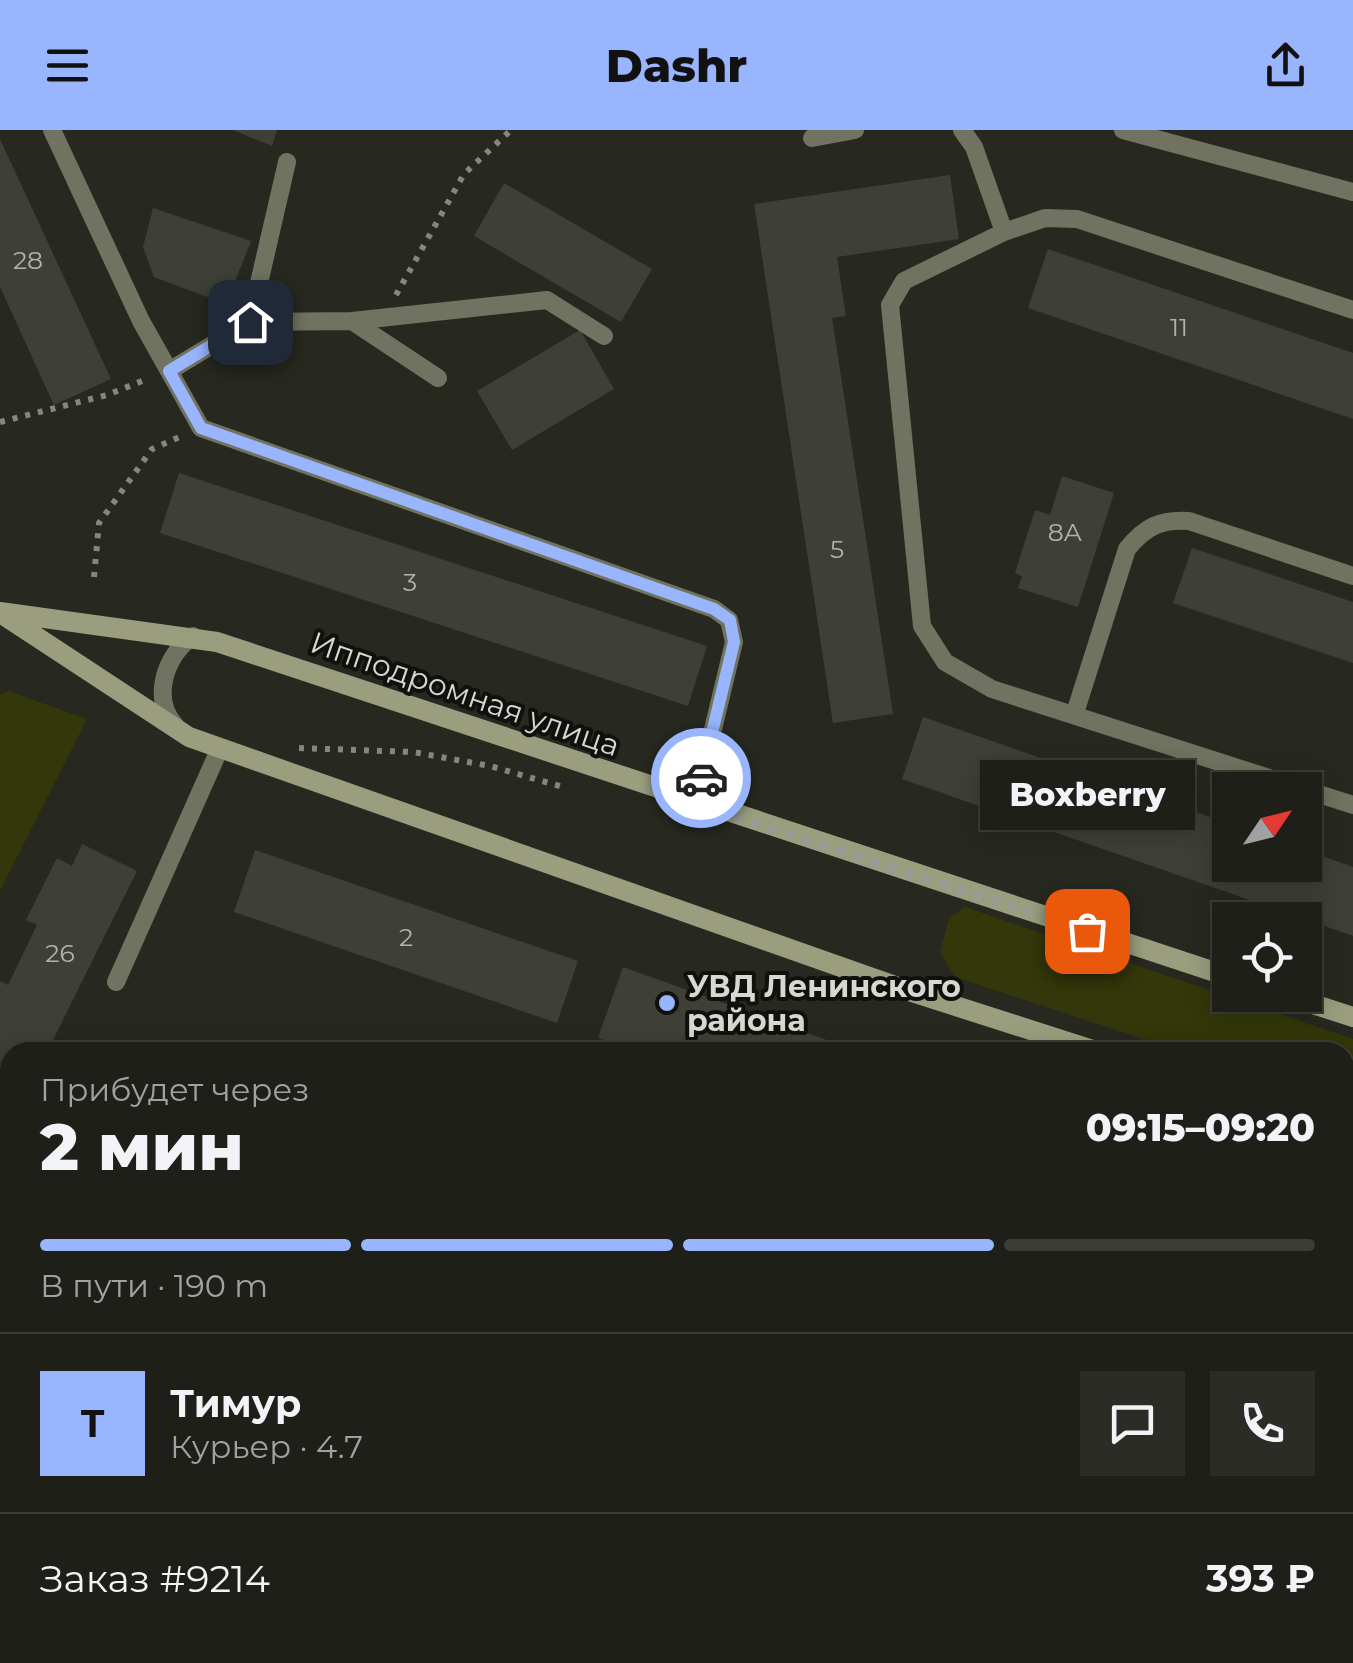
<!DOCTYPE html>
<html lang="ru">
<meta charset="utf-8">
<style>
:root{--surface:#1d1f18;--page:#2a2c25;--text:#f1f3f6;--muted:#a0a2a2;--line:#3b3d37;--accent:#98b5fd}
body{margin:0;font-family:Montserrat,sans-serif;background:var(--page);color:var(--text);height:100vh;display:flex;flex-direction:column;font-size:38px;white-space:nowrap}
*{box-sizing:border-box;margin:0}
p{font-size:32px;color:var(--muted)}
.icon{flex:none;width:55px;height:55px;fill:none;stroke:currentColor;stroke-width:2;stroke-linecap:round;stroke-linejoin:round}
.map{position:relative;flex:1;overflow:hidden}
.panel{position:absolute;left:0px;top:912px;width:1355px;height:622px;display:flex;flex-direction:column;background:var(--surface);border-radius:30px 30px 0 0;box-shadow:0 5px 25px #0003,0 0 0 2px var(--line)}
.panel>*{flex:none}
.needle{width:65px;rotate:55deg}
.fabs{position:absolute;left:1212px;top:642px;display:grid;gap:20px}
.fabs a{display:grid;place-items:center;width:110px;height:110px;border-radius:0px;background:var(--surface);box-shadow:0 5px 25px #0003,0 0 0 2px var(--line);font-size:50px}
.pin{position:absolute;display:grid;place-items:center;width:85px;height:85px;color:#fff;margin:-42px;border-radius:20px;box-shadow:0 5px 15px #0006}
.courier{position:absolute;display:grid;place-items:center;width:100px;height:100px;margin:-50px;border:8px solid #98b5fd;border-radius:50%;background:#fff;color:#222;box-shadow:0 2px 12px #0007}
.bubble{position:absolute;height:70px;border-radius:0px;background:var(--surface);box-shadow:0 5px 25px #0003,0 0 0 2px var(--line);font-size:32px;font-weight:800;line-height:70px;text-align:center}
.overview em{font-style:normal;font-weight:800}
.overview div{display:flex;flex-direction:column-reverse}
.overview{display:flex;align-items:center;justify-content:space-between;height:170px;padding:0 40px}
h1{font-size:65px;font-weight:800;line-height:75px}
.bar{display:grid;grid-template-columns:repeat(4,1fr);gap:15px 10px;align-content:center;height:120px;padding:0 40px}
.bar i{height:12px;border-radius:8px;background:var(--line)}
.bar .current{background:var(--accent)}
.bar p{grid-column:span 4}
.line{display:flex;align-items:center;gap:25px;padding:0 40px;border-top:2px solid var(--line)}
.line div{flex:1}
.round{display:grid;place-items:center;flex:none;width:105px;height:105px;border-radius:0px;background:var(--page)}
header{display:flex;justify-content:space-between;align-items:center;height:130px;padding:0 40px;background:var(--accent);color:#111;font-size:45px;font-weight:800}
.map>svg:first-child{display:block}
</style>
<header><svg class="icon" aria-label="menu" viewBox="0 0 24 24"><path d="M4 6h16M4 12h16M4 18h16"/></svg>Dashr<svg class="icon" aria-label="share" viewBox="0 0 24 24"><path d="M12 15V3M7 8l5-5 5 5M5 13v7h14v-7"/></svg></header>
<div class="map">
<svg width="1353" height="1533" viewBox="0 0 1353 1533">
<rect width="100%" height="100%" fill="#272920"/>
<path fill="#333709" d="M8 561 87 589 0 761V565Z
M965 777 1353 909V979L1345 977V922H1183L955 847 940 822 949 788Z
M1345 1045 1353 1048V1533H0V1335L10 1318V1525H1345Z"/>
<path fill="#3e4037" d="M233 0H277L272 16Z
M0 9 111 249 54 275 0 157Z
M950 45 959 109 837 127 846 186 832 188 893 584 833 593 754 74Z
M504 53 652 139 621 192 474 106Z
M153 78 251 111 226 174 154 147 143 117Z
M1048 119 1353 223V289L1028 178Z
M580 200 614 259 512 320 477 261Z
M179 343 707 516 688 576 160 403Z
M1062 346 1114 363 1078 477 1018 458 1022 446 1015 443 1035 380 1050 385Z
M1192 418 1353 472V533L1173 473Z
M923 587 1230 694V735H1305V720L1353 737V806L902 649Z
M82 714 137 741 47 922H10V968L0 963V851L8 855 37 795 26 790 57 728 72 736Z
M255 720 578 831 557 893 234 782Z
M623 837 860 922H638L598 908Z"/>
<g fill="none" stroke-linecap="round" stroke-linejoin="round">
<path stroke="#85877f" stroke-width="6" stroke-dasharray="5 8" stroke-linecap="butt" d="M396 165 464 44 511 0
M0 292 107 265 147 249
M94 447 99 393 152 319 182 306
M299 618 413 622 490 636 563 657"/>
<path stroke="#70735f" stroke-width="18" d="M52 0 141 191 201 298 714 479 729 490 734 512 695 674
M962 0 974 17 1004 102
M1123 0 1353 62
M812 8 855 0
M1353 180 1077 89 1045 88 1004 102 904 151 890 175 922 496 945 532 992 559 1353 675
M352 191 547 170 604 206
M250 192 352 191 438 248
M169 241 250 192 287 32
M1075 583 1127 419C1145 397 1160 389 1189 391L1353 446
M175 595C151 569 165 525 193 506
M116 852 220 618"/>
<path stroke="#9a9e7e" stroke-width="20" d="M0 482 217 512 1230 847
M5 486 189 607 912 862 1099 922
M1285 865 1353 887
M1345 1002 1353 1004"/>
</g>
<g fill="none" stroke-linecap="round" stroke-linejoin="round">
<path stroke="#999b94" stroke-width="10" stroke-dasharray="0 18" d="M701 648 695 674 1087 801"/>
<path stroke="#98b5fd" stroke-width="12" d="M250 192 169 241 201 298 714 479 730 490 734 512 701 648"/>
</g>
<circle fill="#98b5fd" stroke="#10110d" stroke-width="4" cx="667" cy="873" r="10"/>
<g text-anchor="middle" dominant-baseline="central" stroke-width="8" stroke-linejoin="round" paint-order="stroke">
<g font-size="25" fill="#b1b2ab">
<text x="28" y="130">28</text>
<text x="1179" y="197">11</text>
<text x="1065" y="402">8А</text>
<text x="837" y="419">5</text>
<text x="410" y="452">3</text>
<text x="406" y="807">2</text>
<text x="60" y="823">26</text>
</g>
<g font-size="30" fill="#d7d8d2" stroke="#10110d">
<text transform="translate(465 564) rotate(19)">Ипподромная улица</text>
</g>
<g font-size="30" font-weight="bold" fill="#d7d8d2" stroke="#10110d" text-anchor="start">
<text x="687" y="856">УВД Ленинского<tspan x="687" dy="34">района</tspan></text>
</g>
</g>
</svg>
<div class="fabs">
<a><svg class="needle" viewBox="-14 -14 28 28"><path d="M0-13l5 13h-10z" fill="#e53935"/><path d="M0 13l5-13h-10z" fill="#a0a2a2"/></svg></a>
<a><svg class="icon" aria-label="locate" viewBox="0 0 24 24"><circle cx="12" cy="12" r="6"/><path d="M12 2v4M12 18v4M2 12h4M18 12h4"/></svg></a>
</div>
<div class="pin" style="left:1087px;top:801px;background:#ea580c"><svg class="icon" aria-label="bag" viewBox="0 0 24 24"><path d="M5 8h14l-1 12H6zM9 8a3 3 0 0 1 6 0"/></svg></div>
<div class="pin" style="left:250px;top:192px;background:#1f2937"><svg class="icon" aria-label="home" viewBox="0 0 24 24"><path d="M3 11l9-7 9 7M6 9v11h12V9"/></svg></div>
<div class="courier" style="left:701px;top:648px"><svg class="icon" aria-label="car" viewBox="0 0 24 24"><path d="M5 17H2v-5l4-1 3-4h7l3 4 3 1v5h-3M9 17h6M6 11h13"/><circle cx="7" cy="17" r="2"/><circle cx="17" cy="17" r="2"/></svg></div>
<div class="bubble" style="left:980px;top:630px;width:215px">Boxberry</div>
<section class="panel">
<div class="overview"><div><h1>2 мин</h1><p>Прибудет через</p></div><em>09:15–09:20</em></div>
<div class="bar"><i class="current"></i><i class="current"></i><i class="current"></i><i></i><p>В пути · 190 m</p></div>
<div class="line" style="height:180px"><b class="round" style="background:var(--accent);color:#111">Т</b><div><b>Тимур</b><p>Курьер · 4.7</p></div><a class="round"><svg class="icon" aria-label="chat" viewBox="0 0 24 24"><path d="M4 5h16v11H9l-5 4z"/></svg></a><a class="round"><svg class="icon" aria-label="phone" viewBox="0 0 24 24"><path d="M5 4h4l2 5-3 2q2 4 5 5l2-3 5 2v4C11 20 4 13 5 4z"/></svg></a></div>
<div class="line" style="height:130px"><div>Заказ #9214</div><b>393 ₽</b></div>
</section>
</div>
